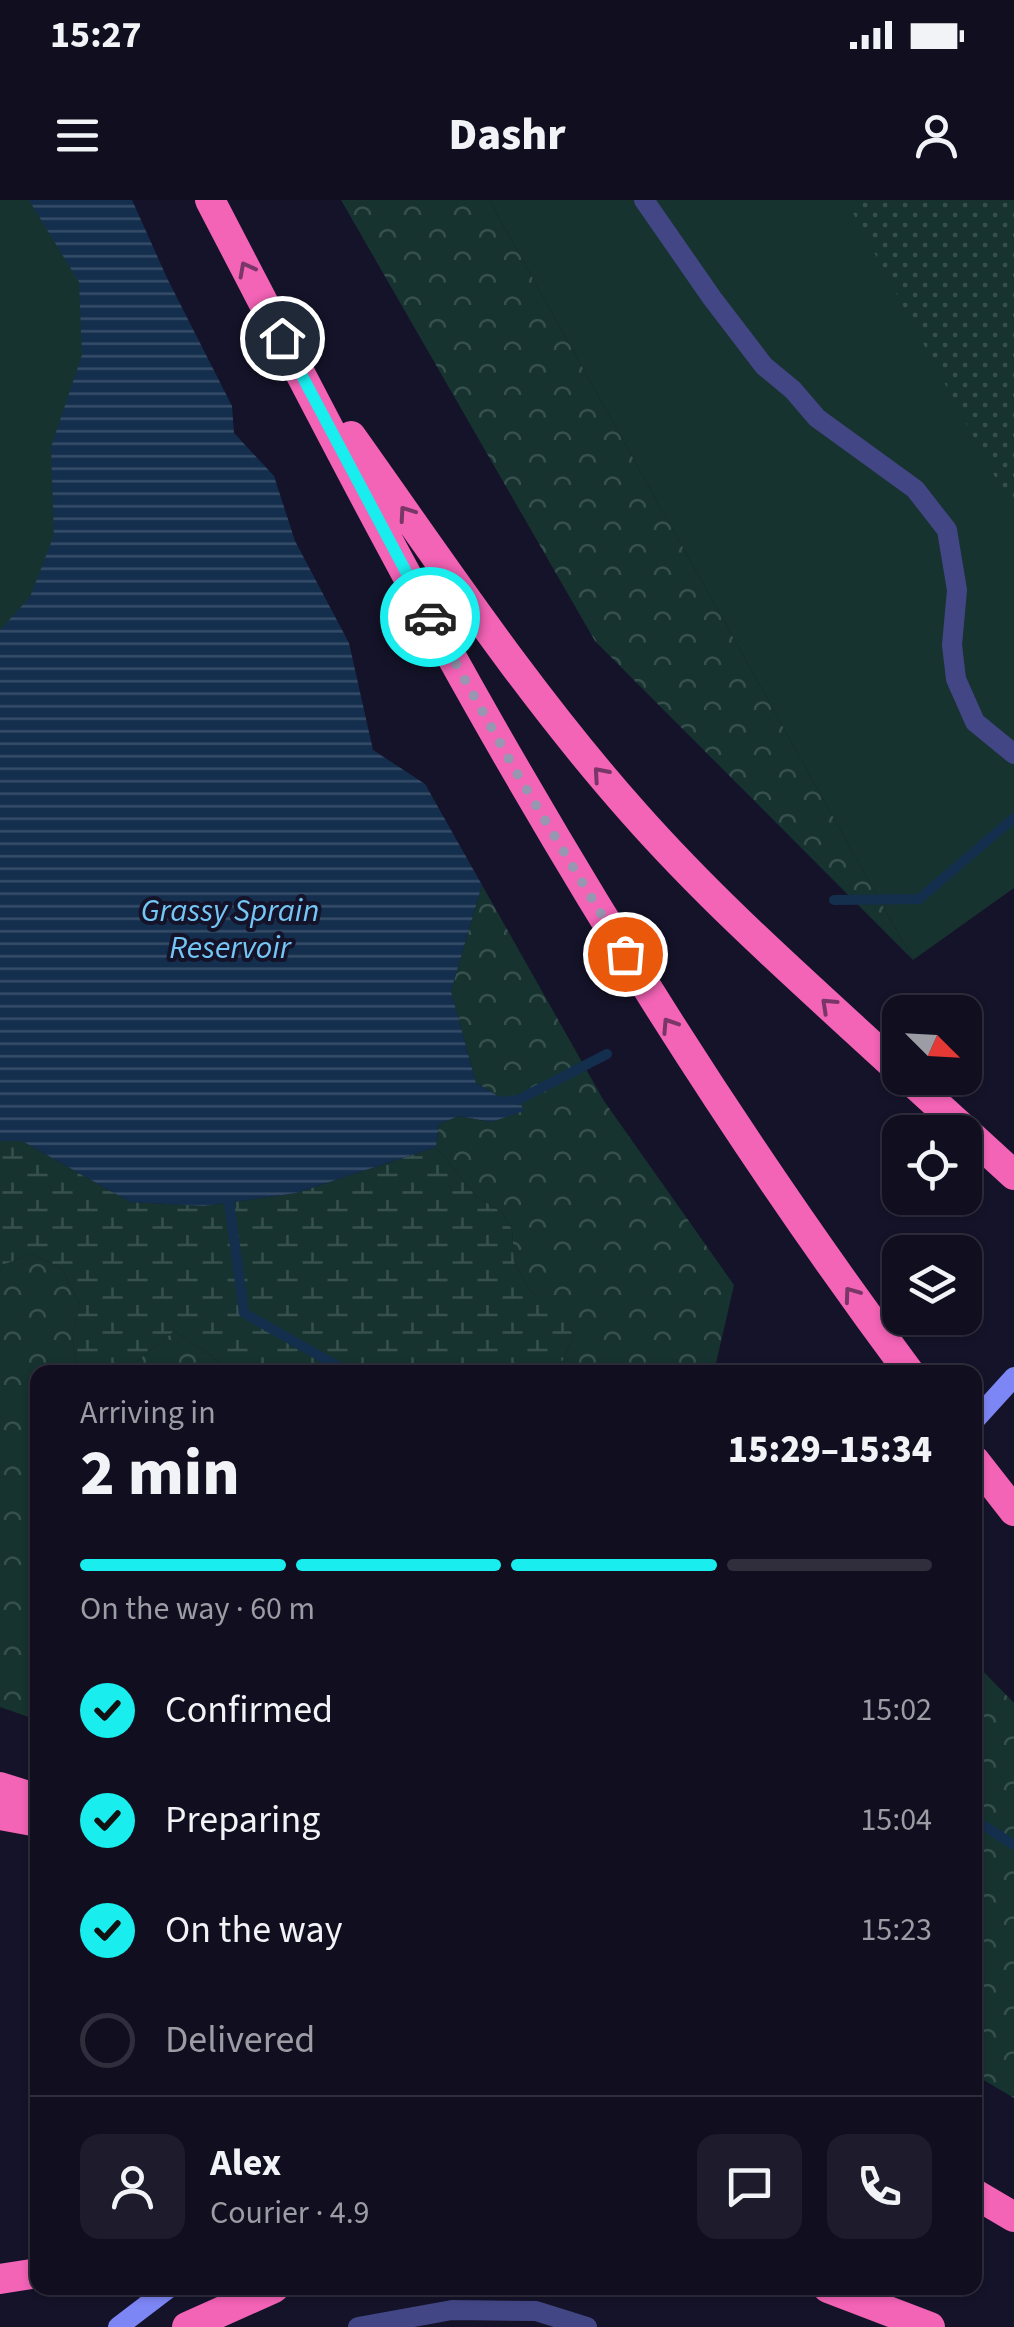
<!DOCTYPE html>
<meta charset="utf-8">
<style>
:root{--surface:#100e1f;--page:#1e1c2c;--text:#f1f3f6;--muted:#9c9ca4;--line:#302e3d;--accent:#19eded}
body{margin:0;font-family:"Source Sans 3",sans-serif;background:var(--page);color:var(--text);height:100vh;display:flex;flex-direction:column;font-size:38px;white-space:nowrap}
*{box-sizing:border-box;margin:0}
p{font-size:32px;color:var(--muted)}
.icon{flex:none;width:55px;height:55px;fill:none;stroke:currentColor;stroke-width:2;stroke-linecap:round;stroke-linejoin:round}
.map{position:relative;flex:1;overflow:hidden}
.side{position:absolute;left:30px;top:1165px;width:952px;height:930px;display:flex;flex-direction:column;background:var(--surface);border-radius:20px;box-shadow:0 2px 8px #0004,0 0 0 2px var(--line)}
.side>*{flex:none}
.needle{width:65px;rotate:114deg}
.fabs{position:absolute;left:882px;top:795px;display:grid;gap:20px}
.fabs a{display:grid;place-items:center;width:100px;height:100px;border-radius:20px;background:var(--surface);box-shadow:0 2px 8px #0004,0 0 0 2px var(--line);font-size:50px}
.pin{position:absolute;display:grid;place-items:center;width:85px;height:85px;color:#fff;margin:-42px;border:5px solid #fff;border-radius:50%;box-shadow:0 2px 10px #0007}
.courier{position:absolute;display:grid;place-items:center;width:100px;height:100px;margin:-50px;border:8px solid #19eded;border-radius:50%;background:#fff;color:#222;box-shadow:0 2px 12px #0007}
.summary em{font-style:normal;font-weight:800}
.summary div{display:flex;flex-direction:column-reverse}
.summary{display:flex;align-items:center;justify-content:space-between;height:170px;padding:0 50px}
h1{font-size:65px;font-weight:800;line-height:75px}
.bar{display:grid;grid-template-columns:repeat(4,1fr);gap:15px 10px;align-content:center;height:120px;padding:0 50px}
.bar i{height:12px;border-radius:8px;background:var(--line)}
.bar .current{background:var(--accent)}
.bar p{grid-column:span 4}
.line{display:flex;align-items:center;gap:25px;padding:0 50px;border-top:2px solid var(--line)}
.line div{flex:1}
.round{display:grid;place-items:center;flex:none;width:105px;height:105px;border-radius:20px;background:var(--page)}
ol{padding:0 50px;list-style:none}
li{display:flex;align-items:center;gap:30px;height:110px}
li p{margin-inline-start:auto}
li .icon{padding:10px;border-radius:50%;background:var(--accent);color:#111;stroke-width:4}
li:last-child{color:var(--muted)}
li i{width:55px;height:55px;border:5px solid var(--line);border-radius:50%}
.status{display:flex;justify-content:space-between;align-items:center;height:70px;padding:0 50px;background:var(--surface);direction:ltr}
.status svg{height:28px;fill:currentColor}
header{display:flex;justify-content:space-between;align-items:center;height:130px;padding:0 50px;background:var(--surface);font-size:45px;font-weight:800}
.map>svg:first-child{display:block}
</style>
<div class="status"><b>15:27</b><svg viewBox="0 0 49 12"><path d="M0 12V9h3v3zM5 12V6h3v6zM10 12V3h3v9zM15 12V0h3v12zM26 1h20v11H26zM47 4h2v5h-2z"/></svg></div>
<header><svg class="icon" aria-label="menu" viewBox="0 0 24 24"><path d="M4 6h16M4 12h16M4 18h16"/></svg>Dashr<svg class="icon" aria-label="person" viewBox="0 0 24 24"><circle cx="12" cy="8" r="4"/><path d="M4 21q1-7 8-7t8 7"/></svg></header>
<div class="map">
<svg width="1014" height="2127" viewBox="0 0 1014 2127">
<defs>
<pattern id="forest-crowns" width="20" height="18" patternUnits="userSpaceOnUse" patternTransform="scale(2.5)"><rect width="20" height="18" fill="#16332f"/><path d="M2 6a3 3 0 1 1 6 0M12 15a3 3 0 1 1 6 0" fill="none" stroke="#37504e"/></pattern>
<pattern id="wetland-marsh" width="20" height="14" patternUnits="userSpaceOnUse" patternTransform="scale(2.5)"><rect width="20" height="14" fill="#16332f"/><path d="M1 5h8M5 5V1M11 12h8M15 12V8" fill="none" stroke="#37504e"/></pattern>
<pattern id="park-dots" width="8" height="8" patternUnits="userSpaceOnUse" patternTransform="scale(2.5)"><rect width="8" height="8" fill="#16332f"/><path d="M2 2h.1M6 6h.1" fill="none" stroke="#37504e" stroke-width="1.8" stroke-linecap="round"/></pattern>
<pattern id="water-rules" width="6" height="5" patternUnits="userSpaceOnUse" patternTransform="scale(2.5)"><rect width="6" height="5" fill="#142f4d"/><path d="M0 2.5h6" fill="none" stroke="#364d68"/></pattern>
</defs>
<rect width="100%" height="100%" fill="#151329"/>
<path fill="#16332f" d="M0 0H47L85 62V383L0 476Z
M489 0H877L1014 268V688L913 760Z"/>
<path fill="url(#forest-crowns)" d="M341 0H489L913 760 595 441Z
M482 685 604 901 734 1085 714 1172H551L563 1160 573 1136 562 1112 531 1092 514 1062 512 1030 502 1012 477 997 436 947 439 924 459 916 491 922 500 897 476 883 451 791Z
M32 1054 62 1069 80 1105 72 1137 77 1172H38L37 1520 0 1507V1071L5 1064Z
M174 1131 208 1153 230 1172H124Z
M975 1463 1014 1503V1898L975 1875Z"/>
<path fill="url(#wetland-marsh)" d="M0 941H22L130 1002 204 1006 296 993 436 947 477 997 502 1012 512 1030 514 1062 531 1092 562 1111 573 1136 563 1160 551 1172H230L208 1153 174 1131 124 1172H77L72 1137 80 1105 62 1069 32 1054 5 1064 0 1071Z"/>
<path fill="url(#park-dots)" d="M846 0H1014V312Z"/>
<path fill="url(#water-rules)" d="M29 0H132L167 78 232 206 234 233 274 276 295 341 349 443 373 550 425 584 482 685 451 791 476 883 500 897 516 895 524 911 491 922 459 916 439 924 436 947 296 993 204 1006 130 1002 22 941H0V430L30 397 54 335 51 247 82 155 79 82Z"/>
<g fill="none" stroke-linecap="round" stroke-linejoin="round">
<path stroke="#142f4d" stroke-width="10" d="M834 700 919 699 1014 618
M518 900 607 854
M229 1002 244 1113 348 1172
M975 1620 1014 1645"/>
<path stroke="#424685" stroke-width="20" d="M644 0 712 98 764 166 793 190 817 218 915 289 947 330 957 390 952 445 956 479 975 522 1014 554
M358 2127 452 2110 536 2111 587 2127"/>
<path stroke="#7d86f5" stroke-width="20" d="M975 1220 1014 1177
M118 2127 169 2088"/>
<path stroke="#f363b6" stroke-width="30" d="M210 0C310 192 408 385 517 572 637 779 766 980 909 1172
M351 236C442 364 529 495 633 612 715 705 809 787 900 871
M908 878 1014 975
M975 1261 1014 1311
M0 1587 38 1599
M0 1615 38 1622
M975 1994 1014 2017
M0 2079 38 2073
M828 2088 930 2127
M187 2127 274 2088"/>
</g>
<defs><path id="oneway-chevron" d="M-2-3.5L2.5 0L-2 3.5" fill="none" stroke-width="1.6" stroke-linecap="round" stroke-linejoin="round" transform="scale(2.5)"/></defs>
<g stroke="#793768">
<use href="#oneway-chevron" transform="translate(246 69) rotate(-118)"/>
<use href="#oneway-chevron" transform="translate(406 313) rotate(-125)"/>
<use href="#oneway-chevron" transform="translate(600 574) rotate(-131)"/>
<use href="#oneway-chevron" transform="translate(828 805) rotate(-137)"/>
<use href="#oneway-chevron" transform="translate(669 825) rotate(-123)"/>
<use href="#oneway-chevron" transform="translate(851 1094) rotate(-126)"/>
</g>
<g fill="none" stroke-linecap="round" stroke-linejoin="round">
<path stroke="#9897b2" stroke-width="10" stroke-dasharray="0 18" d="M430 417 515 570 625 754"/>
<path stroke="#19eded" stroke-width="12" d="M282 138 430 417"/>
</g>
<g text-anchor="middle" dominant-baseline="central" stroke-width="8" stroke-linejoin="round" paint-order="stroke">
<g font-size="32" font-style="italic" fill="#74c6f4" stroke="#151329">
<text x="230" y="711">Grassy Sprain<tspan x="230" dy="37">Reservoir</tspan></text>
</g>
</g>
</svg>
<div class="fabs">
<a><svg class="needle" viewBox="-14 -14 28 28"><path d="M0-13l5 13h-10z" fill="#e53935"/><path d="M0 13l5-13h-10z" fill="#9c9ca4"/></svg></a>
<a><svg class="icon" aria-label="locate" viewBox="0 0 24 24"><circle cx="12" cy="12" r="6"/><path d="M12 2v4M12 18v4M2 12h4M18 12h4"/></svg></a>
<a><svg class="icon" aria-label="layers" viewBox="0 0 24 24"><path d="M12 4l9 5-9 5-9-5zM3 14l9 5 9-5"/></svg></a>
</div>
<div class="pin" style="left:625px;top:754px;background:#ea580c"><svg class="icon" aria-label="bag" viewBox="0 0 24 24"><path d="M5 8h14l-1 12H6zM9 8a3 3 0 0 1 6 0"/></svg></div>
<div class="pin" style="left:282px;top:138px;background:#1f2937"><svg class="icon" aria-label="home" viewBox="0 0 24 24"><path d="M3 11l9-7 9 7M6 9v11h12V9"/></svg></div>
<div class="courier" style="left:430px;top:417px"><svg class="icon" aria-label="car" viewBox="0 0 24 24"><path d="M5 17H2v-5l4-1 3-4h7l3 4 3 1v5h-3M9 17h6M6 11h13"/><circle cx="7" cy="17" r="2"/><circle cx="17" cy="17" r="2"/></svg></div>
<section class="side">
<div class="summary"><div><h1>2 min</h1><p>Arriving in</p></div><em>15:29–15:34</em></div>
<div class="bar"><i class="current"></i><i class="current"></i><i class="current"></i><i></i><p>On the way · 60 m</p></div>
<ol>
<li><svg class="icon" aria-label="check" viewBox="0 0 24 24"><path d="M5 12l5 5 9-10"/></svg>Confirmed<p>15:02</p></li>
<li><svg class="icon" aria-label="check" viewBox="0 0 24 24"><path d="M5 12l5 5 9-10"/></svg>Preparing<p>15:04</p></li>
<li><svg class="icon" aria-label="check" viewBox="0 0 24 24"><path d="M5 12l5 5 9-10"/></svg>On the way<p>15:23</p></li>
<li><i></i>Delivered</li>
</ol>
<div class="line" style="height:180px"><a class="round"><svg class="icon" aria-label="person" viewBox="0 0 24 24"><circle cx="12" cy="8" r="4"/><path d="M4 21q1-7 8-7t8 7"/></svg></a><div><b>Alex</b><p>Courier · 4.9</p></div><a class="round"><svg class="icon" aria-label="chat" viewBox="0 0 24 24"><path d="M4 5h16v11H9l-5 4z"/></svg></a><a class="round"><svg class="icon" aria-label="phone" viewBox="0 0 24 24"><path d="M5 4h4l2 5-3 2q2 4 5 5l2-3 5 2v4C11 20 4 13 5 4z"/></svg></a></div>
</section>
</div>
